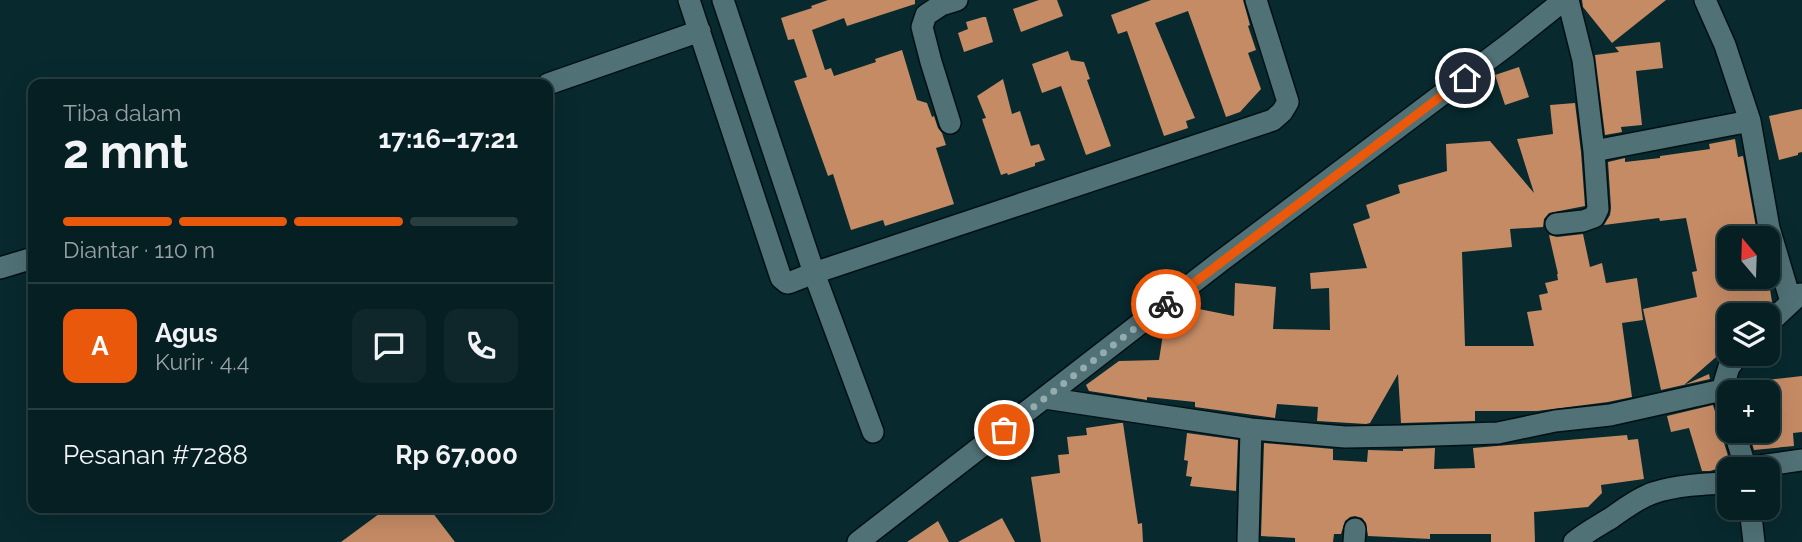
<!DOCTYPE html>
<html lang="id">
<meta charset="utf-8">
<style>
:root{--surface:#061f22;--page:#0f272a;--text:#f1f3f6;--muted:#98a2a5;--line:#273d40;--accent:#ea580c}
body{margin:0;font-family:Raleway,sans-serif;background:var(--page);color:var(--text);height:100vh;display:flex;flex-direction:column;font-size:26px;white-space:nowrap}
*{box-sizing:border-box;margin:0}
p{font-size:23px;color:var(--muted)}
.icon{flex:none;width:38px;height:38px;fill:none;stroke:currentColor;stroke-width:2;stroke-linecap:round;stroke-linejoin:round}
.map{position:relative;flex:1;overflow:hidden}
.details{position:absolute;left:28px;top:79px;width:525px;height:434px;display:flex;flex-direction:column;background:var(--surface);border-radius:14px;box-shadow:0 7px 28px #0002,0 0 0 2px var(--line)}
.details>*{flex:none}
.needle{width:46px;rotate:341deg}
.tools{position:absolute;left:1717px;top:226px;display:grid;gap:14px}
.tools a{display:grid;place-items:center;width:63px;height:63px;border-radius:14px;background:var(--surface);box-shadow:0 7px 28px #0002,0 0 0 2px var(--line);font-size:35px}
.pin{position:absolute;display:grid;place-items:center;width:60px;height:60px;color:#fff;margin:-30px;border:4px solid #fff;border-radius:50%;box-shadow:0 2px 7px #0007}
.courier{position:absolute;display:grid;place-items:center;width:70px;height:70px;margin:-35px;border:5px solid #ea580c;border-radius:50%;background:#fff;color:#222;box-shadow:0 2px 9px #0007}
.head em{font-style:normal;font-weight:700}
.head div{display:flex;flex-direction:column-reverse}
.head{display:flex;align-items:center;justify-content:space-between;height:119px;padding:0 35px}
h1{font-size:46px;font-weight:700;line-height:52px}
.bar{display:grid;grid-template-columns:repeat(4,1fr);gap:10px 7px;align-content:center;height:84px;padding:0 35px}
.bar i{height:9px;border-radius:5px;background:var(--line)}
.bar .active{background:var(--accent)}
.bar p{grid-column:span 4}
.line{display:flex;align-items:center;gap:18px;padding:0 35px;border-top:2px solid var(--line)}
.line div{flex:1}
.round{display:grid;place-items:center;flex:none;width:74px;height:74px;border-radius:14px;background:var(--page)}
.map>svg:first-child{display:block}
</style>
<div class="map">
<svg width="1802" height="542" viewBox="0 0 1802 542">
<rect width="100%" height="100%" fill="#08292e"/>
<path fill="#c58b65" d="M828 0H915V4L847 26 844 18 812 30 825 70 831 68 834 76 876 62 875 59 902 50 917 100 927 103 932 117 934 116 938 128 942 133 946 145 936 148 954 204 885 226 883 220 851 230 833 174 828 176 794 81 807 77 794 39 788 40 781 18 812 8 811 6Z
M1039 0H1057L1063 16 1021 32 1013 9Z
M1151 0H1243L1250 25 1248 26 1256 50 1248 53 1261 89 1240 112 1226 117 1188 11 1155 23 1195 118 1186 121 1188 128 1164 136 1127 31 1118 34 1111 15Z
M1582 0H1666L1612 43 1583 7Z
M983 17H986L993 42 964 52 958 33 968 29 966 22Z
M1660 42 1663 68 1636 71 1642 125 1621 127 1622 132 1605 135 1595 55 1619 52 1615 47Z
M1068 51 1071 60 1084 62 1090 79 1087 80 1111 146 1086 155 1061 86 1042 93 1032 64Z
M1519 67 1529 97 1505 105 1495 75Z
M1003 79 1012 114 1020 111 1031 146 1039 144 1045 160 1035 163V166L1008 175 1007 173 1001 175 982 119 986 118 977 96Z
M1575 103 1581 152 1585 206 1549 213 1544 219 1543 227 1510 229 1512 247 1462 252 1465 346H1534L1527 312 1542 310 1539 295 1548 293 1545 283 1558 280 1557 274H1558L1549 235 1557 237 1583 234 1590 267 1602 263 1606 283 1637 278 1643 320 1622 323 1632 397 1608 402 1537 411H1475V421L1401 423 1398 374 1370 423 1366 424 1317 421 1318 407 1277 404 1275 418 1195 407V402L1147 397V400L1141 399 1089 391 1086 385 1119 361 1159 360 1165 321 1190 325 1194 308 1234 316 1235 283 1276 287 1273 329 1330 330 1329 288 1311 289 1310 273 1367 268 1353 224 1370 218 1366 205 1400 193 1398 185 1447 171 1446 144 1490 141 1534 193 1517 139 1553 134 1550 105Z
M1802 109V152L1798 153V155L1779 160 1769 116Z
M1735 139 1738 157 1743 156 1758 238H1729V276H1768L1772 302 1759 315H1718L1724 340 1721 341 1723 351 1684 385 1709 374 1710 379 1661 390 1643 309 1697 297 1692 272 1697 271 1686 218 1660 221 1659 218 1604 225 1610 215 1611 208 1608 162 1625 158V162L1660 158V156L1710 149 1709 144Z
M1802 376V432L1793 433 1794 446 1754 450 1748 430H1768V392L1766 380Z
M1713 405 1717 418 1722 425 1721 433 1729 459H1727L1729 465 1710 471H1702L1689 428 1671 432 1667 416Z
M1120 423H1123L1138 524 1142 523 1143 542H1041L1031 477 1060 473 1058 455 1069 454 1067 437 1087 435 1086 428Z
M1187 433 1238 440 1236 491 1190 486 1192 477 1186 476 1188 461 1184 460Z
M1627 435 1628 440 1638 439 1644 479 1601 485 1602 493 1588 507 1534 512 1535 542H1491V534H1430V539L1368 536 1366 523 1362 518 1355 516 1350 517 1345 521 1341 534H1334L1333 542H1295V538L1261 536 1264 443 1333 449V460L1367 462 1368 450 1403 451V449L1435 448 1434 469 1475 468 1473 448Z
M387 508H429L455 542H341Z
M1002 518 1015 542H958Z
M938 521 949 542H907Z"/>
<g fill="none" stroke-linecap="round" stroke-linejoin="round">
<g stroke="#001114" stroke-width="24">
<path id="minor" d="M689 0 781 278 787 283 791 282 814 273 1273 120 1282 112 1288 102 1256 0
M723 0 814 273 873 432
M1705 0 1725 45 1750 121 1769 228 1791 302
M548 84 700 31
M950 123 931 62 922 27 926 15 941 5 957 0
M1594 151 1750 121
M1556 224 1583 221 1594 217 1598 209 1594 151 1583 60 1568 0
M0 268 33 258
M1768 324 1800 294
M1045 398 1251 429 1345 437 1404 436 1498 433 1555 421 1610 415 1722 390
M1729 414 1722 390 1729 367 1739 354
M1734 430 1746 469
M1746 468 1802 460
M1750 508 1754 542
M858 542 1221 261 1509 44 1564 0
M1248 542 1251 429
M1354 542 1355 529
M1574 542C1587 532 1598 526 1611 518 1624 509 1638 498 1653 493 1677 485 1704 484 1729 483"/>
</g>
<use href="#minor" stroke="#507176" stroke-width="21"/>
</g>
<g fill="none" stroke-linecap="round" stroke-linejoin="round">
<path stroke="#94acaf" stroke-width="7" stroke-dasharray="0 12.6" d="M1004 430 1166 304"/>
<path stroke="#ea580c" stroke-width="9" d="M1166 304 1465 78"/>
</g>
</svg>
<div class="tools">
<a><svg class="needle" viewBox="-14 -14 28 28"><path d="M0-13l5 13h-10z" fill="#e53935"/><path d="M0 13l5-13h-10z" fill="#98a2a5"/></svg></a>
<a><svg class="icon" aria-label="layers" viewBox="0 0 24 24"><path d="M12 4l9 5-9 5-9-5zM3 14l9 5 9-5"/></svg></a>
<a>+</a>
<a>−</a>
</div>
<div class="pin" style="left:1004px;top:430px;background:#ea580c"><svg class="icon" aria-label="bag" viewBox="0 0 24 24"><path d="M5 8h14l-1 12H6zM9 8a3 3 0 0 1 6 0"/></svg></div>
<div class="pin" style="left:1465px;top:78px;background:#1f2937"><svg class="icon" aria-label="home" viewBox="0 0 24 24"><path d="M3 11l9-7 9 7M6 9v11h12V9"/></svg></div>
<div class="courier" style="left:1166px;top:304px"><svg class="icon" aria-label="bike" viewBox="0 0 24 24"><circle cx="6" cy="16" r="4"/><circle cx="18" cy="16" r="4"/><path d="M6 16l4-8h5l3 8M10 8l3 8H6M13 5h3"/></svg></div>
<section class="details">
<div class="head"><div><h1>2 mnt</h1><p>Tiba dalam</p></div><em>17:16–17:21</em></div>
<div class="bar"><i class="active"></i><i class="active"></i><i class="active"></i><i></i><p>Diantar · 110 m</p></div>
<div class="line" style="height:126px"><b class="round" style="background:var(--accent);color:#fff">A</b><div><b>Agus</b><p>Kurir · 4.4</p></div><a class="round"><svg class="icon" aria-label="chat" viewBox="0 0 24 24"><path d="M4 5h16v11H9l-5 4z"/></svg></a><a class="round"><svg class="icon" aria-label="phone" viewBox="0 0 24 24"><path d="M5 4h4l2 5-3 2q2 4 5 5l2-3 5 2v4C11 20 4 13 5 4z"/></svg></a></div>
<div class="line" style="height:91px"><div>Pesanan #7288</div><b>Rp 67,000</b></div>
</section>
</div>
